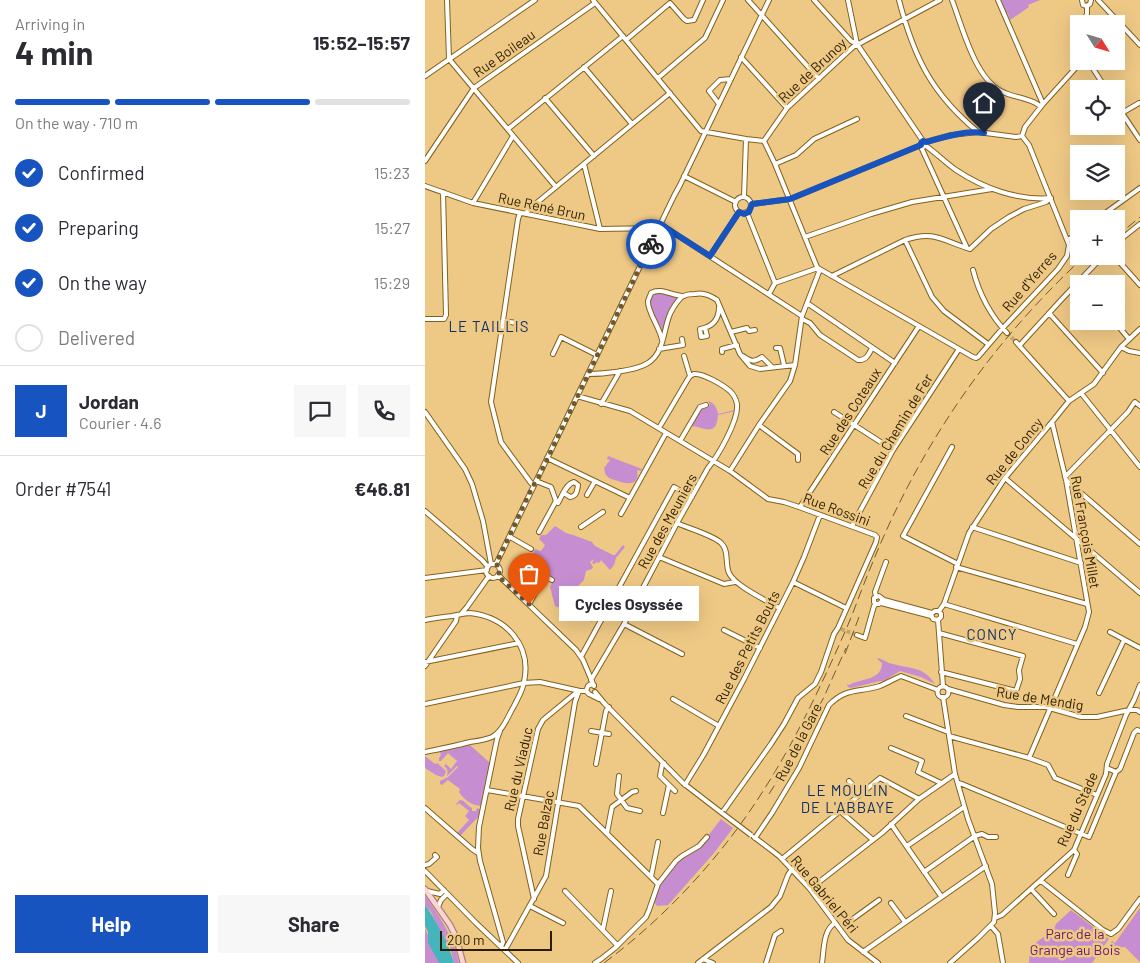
<!DOCTYPE html>
<meta charset="utf-8">
<style>
:root{--surface:#fff;--page:#f7f7f7;--text:#2b2b33;--muted:#7c7c81;--line:#e1e1e2;--accent:#1854c0}
body{margin:0;font-family:Barlow,sans-serif;background:var(--page);color:var(--text);height:100vh;display:flex;flex-direction:column;font-size:19px;white-space:nowrap}
*{box-sizing:border-box;margin:0}
p{font-size:16px;color:var(--muted)}
.icon{flex:none;width:28px;height:28px;fill:none;stroke:currentColor;stroke-width:2;stroke-linecap:round;stroke-linejoin:round}
.map{position:relative;flex:1;overflow:hidden}
.details{display:flex;flex-direction:column;background:var(--surface);width:425px}
.details>*{flex:none}
.needle{width:32px;rotate:127deg}
.controls{position:absolute;left:645px;top:15px;display:grid;gap:10px}
.controls a{display:grid;place-items:center;width:55px;height:55px;border-radius:0px;background:var(--surface);box-shadow:0 5px 20px #0002;font-size:25px}
.scale{position:absolute;left:15px;bottom:12px;width:112px;box-sizing:border-box;padding-left:5px;border:2px solid #2b1d01;border-top:0;font-size:14px;line-height:18px;white-space:nowrap;color:#2b1d01;-webkit-text-stroke:4px #eec885;paint-order:stroke}
.pin{position:absolute;display:grid;place-items:center;width:42px;height:42px;color:#fff;margin:-51px -21px;border-radius:50% 50% 50% 0;rotate:-45deg;box-shadow:0 0 5px #0007}
.pin .icon{rotate:45deg}
.courier{position:absolute;display:grid;place-items:center;width:50px;height:50px;margin:-25px;border:4px solid #1854c0;border-radius:50%;background:#fff;color:#222;box-shadow:0 1px 6px #0007}
.bubble{position:absolute;height:35px;border-radius:0px;background:var(--surface);box-shadow:0 5px 20px #0002;font-size:16px;font-weight:700;line-height:35px;text-align:center}
.overview em{font-style:normal;font-weight:700}
.overview div{display:flex;flex-direction:column-reverse}
.overview{display:flex;align-items:center;justify-content:space-between;height:85px;padding:0 15px}
h1{font-size:32px;font-weight:700;line-height:38px}
.bar{display:grid;grid-template-columns:repeat(4,1fr);gap:8px 5px;align-content:center;height:60px;padding:0 15px}
.bar i{height:6px;border-radius:4px;background:var(--line)}
.bar .current{background:var(--accent)}
.bar p{grid-column:span 4}
.line{display:flex;align-items:center;gap:12px;padding:0 15px;border-top:1px solid var(--line)}
.line div{flex:1}
.round{display:grid;place-items:center;flex:none;width:52px;height:52px;border-radius:0px;background:var(--page)}
ol{padding:0 15px;list-style:none}
li{display:flex;align-items:center;gap:15px;height:55px}
li p{margin-inline-start:auto}
li .icon{padding:5px;border-radius:50%;background:var(--accent);color:#fff;stroke-width:4}
li:last-child{color:var(--muted)}
li i{width:28px;height:28px;border:2px solid var(--line);border-radius:50%}
.action{display:flex;gap:10px;margin-top:auto;padding:10px 15px}
.action a{flex:1;height:58px;border-radius:0px;background:var(--accent);color:#fff;font-size:20px;font-weight:700;line-height:58px;text-align:center}
.action a+a{background:var(--page);color:var(--text)}
main{display:flex;flex:1;min-height:0}
.map>svg:first-child{display:block}
</style>
<main>
<section class="details">
<div class="overview"><div><h1>4 min</h1><p>Arriving in</p></div><em>15:52–15:57</em></div>
<div class="bar"><i class="current"></i><i class="current"></i><i class="current"></i><i></i><p>On the way · 710 m</p></div>
<ol>
<li><svg class="icon" aria-label="check" viewBox="0 0 24 24"><path d="M5 12l5 5 9-10"/></svg>Confirmed<p>15:23</p></li>
<li><svg class="icon" aria-label="check" viewBox="0 0 24 24"><path d="M5 12l5 5 9-10"/></svg>Preparing<p>15:27</p></li>
<li><svg class="icon" aria-label="check" viewBox="0 0 24 24"><path d="M5 12l5 5 9-10"/></svg>On the way<p>15:29</p></li>
<li><i></i>Delivered</li>
</ol>
<div class="line" style="height:90px"><b class="round" style="background:var(--accent);color:#fff">J</b><div><b>Jordan</b><p>Courier · 4.6</p></div><a class="round"><svg class="icon" aria-label="chat" viewBox="0 0 24 24"><path d="M4 5h16v11H9l-5 4z"/></svg></a><a class="round"><svg class="icon" aria-label="phone" viewBox="0 0 24 24"><path d="M5 4h4l2 5-3 2q2 4 5 5l2-3 5 2v4C11 20 4 13 5 4z"/></svg></a></div>
<div class="line" style="height:65px"><div>Order #7541</div><b>€46.81</b></div>
<div class="action"><a>Help</a><a>Share</a></div>
</section>
<div class="map">
<svg width="715" height="963" viewBox="0 0 715 963">
<rect width="100%" height="100%" fill="#eec885"/>
<path fill="#c68ed1" d="M576 0H615L603 5 604 7 585 20 583 14H581Z
M235 292 250 297 252 300 243 312 239 335C232 322 219 306 229 293Z
M283 401C288 402 292 407 293 414L310 410V411L293 415C291 439 279 426 265 426L276 408C280 407 283 410 285 404Z
M183 456 217 469 216 471 212 470C215 485 204 485 193 481 190 480 184 479 182 476 179 473 180 471 179 468L185 460 182 459Z
M130 526 141 533 148 535 167 542 170 546 188 555H190L198 545 200 547 191 558 189 565 185 570 176 560 174 563 171 562 170 564 167 563 169 559 165 562 168 567 167 569 161 571 159 580 153 586 154 592 163 598 172 596 178 600 179 606 171 613H167L170 615 167 622 161 619 163 612 142 611 130 606 125 587 129 579 118 569 119 562 115 559 109 560 108 554 110 549 116 551 120 545 114 539 116 535H121Z
M453 658C457 659 460 661 464 663 483 669 498 665 510 684L496 677 475 671 459 681H455L426 688 423 687 422 684 424 685C435 678 457 681 457 663L452 659Z
M45 745 65 763 57 806C46 805 40 801 34 792L35 789 23 780 17 785 15 784V781L23 777 33 767 32 766 22 776C23 771 23 769 19 766L21 764 26 769 32 761 23 753 16 761H14V758L16 755 15 752Z
M0 756 10 764 12 763 21 771 19 776 17 777 11 775 0 768Z
M35 800C40 800 42 806 47 808V811H51L52 808 56 810 55 815 35 836 32 833 44 820 40 816 44 811 34 803 32 805 31 804Z
M296 819 308 828 289 853 243 905 232 906 228 901 231 891 248 867 255 860 272 850Z
M0 895C15 918 28 935 34 963H29L25 947H23L6 912 0 905Z
M715 908V962L700 947 689 948 684 953 681 950 687 941 690 943Z
M646 910 684 939 667 963H604L605 947 620 936 628 932 631 924Z
M0 928 15 963H0Z"/>
<path fill="#46b4bb" d="M0 905C9 916 26 949 29 963H14L3 943V932L0 926Z"/>
<g fill="none" stroke-linecap="round" stroke-linejoin="round">
<path stroke="#c7a66b" stroke-width="4" stroke-dasharray="4 2" stroke-linecap="butt" d="M582 333 591 342
M416 629 432 635"/>
<g stroke="#84611b" stroke-width="6">
<path id="minor" d="M22 0 24 59
M168 0 276 131 321 139 339 141 350 164 394 272 377 316 370 365 365 381 334 425 305 471
M323 0 394 79
M389 0 426 41 432 44 498 141
M423 0 432 44
M474 0C489 58 507 94 553 132
M527 0C537 26 550 78 576 91 588 98 604 97 615 106L618 104
M573 0 618 104
M657 0 658 5 662 6 665 4 666 0
M673 0 715 45
M656 24 662 14V6
M201 40 245 3 259 19 262 21 269 20 278 0
M316 57 362 108
M24 59 131 187
M667 61V67L681 89
M159 67 207 124
M0 76 110 0
M233 78 280 38 298 0
M120 98 169 156
M294 104 284 91 295 80 306 79
M691 104 715 140
M697 113 714 103
M83 129 198 36
M597 136 600 127 618 104 657 61
M339 141 362 108 428 47 515 0
M501 142 526 135 553 132 591 137 597 136
M501 146C511 153 521 163 531 170 558 188 593 201 626 198
M498 147 497 149 542 248
M0 161 49 88 170 3
M159 164 175 229
M350 164 371 155 389 139 432 119
M259 176 311 202
M0 186 48 203 175 229 233 228
M310 205a8 8 0 1 1 16 0a8 8 0 1 1-16 0Z
M319 197 321 139
M48 203 88 136
M327 204 365 199 496 145
M95 213 93 219 66 402 76 442 106 483 109 485
M322 213 350 283
M101 214 103 210 245 93
M672 219 715 188
M235 224 377 316
M380 237 446 214 487 202 567 189
M480 240 507 297 519 311 563 344
M643 240 654 232
M691 243 715 224
M285 256 314 212
M689 256 715 285
M393 268 548 357 551 358 553 357 577 329 633 269 642 256 644 245 604 145 597 136
M548 270C554 293 566 316 582 333
M407 276 480 240C510 230 518 241 545 249L566 229 584 217 599 209 621 202 626 198
M344 294 350 283 393 268
M382 303 470 363
M624 313 678 373
M0 319H19L21 315 18 192
M377 319 385 323 395 335 433 360C441 361 444 354 447 348
M78 321 99 324
M689 321 704 339
M280 328 282 336 276 337 275 329C287 327 294 320 294 307
M306 332 322 328 324 331 330 330
M237 340C235 328 222 311 223 301 223 300 226 294 226 293 236 287 247 296 258 296
M591 342 644 401
M595 345 637 299 678 256
M696 347 704 351 715 353
M351 348H355L359 365
M234 349 258 345 257 339
M297 352V349L312 345
M128 354 136 337 172 355
M259 356 265 376
M318 356C326 362 330 362 337 357L347 367
M163 374C177 374 211 371 223 363 240 352 238 330 245 314 247 309 250 305 253 301 254 300 257 296 259 296 262 294 267 294 270 294 278 292 285 295 292 300L315 354 325 366 335 369 370 365
M656 393 715 467
M152 396 205 411 305 471 343 499 359 502 374 507 450 535 452 537 451 542 413 628
M176 404 195 371
M0 412 40 469 47 484 58 521 66 564
M409 412 468 450
M334 425 373 454V460
M255 441 275 407 281 405
M527 447 478 536 533 564
M122 458 205 498 241 433
M640 477 703 412 709 403 710 402 715 406
M580 478 715 593
M641 480 715 544
M111 481 126 487 131 501 114 532
M162 495 170 481
M131 501 133 503C137 496 141 484 149 482L153 485C152 491 152 496 145 497L139 493
M375 507 494 326
M0 511 57 560 63 567
M196 514 205 498
M252 523C262 528 291 536 297 544 304 551 300 564 304 573 310 586 341 600 354 608
M427 526 468 450 534 349
M156 527 178 512
M547 527 656 563
M85 537 106 549
M234 557 299 584 310 582
M71 564 249 196 255 185 344 0
M61 571a7 7 0 1 1 14 0a7 7 0 1 1-14 0Z
M531 567 662 604
M73 575 151 650 158 660 169 686
M0 578 62 570
M368 582 421 608
M189 595 209 606
M451 596 450 592 461 562
M457 599V601L454 604H451L449 602V598L454 596 459 600 507 613
M456 603 506 616
M104 604 119 578 122 577 127 580
M519 604 652 644
M36 614 42 607 64 576
M0 620C9 618 18 617 27 616 33 615 39 613 45 613 81 617 107 645 99 682 98 690 93 698 89 706 83 716 78 731 67 737 60 740 52 741 45 742 30 746 15 749 0 752
M513 620 508 619 506 614 510 611H514
M199 624 257 654
M299 630 335 648
M685 632 715 648
M514 633 598 656 594 670 595 679 591 691 516 672
M432 635 440 638 449 606 451 604
M156 656 157 655 249 487 267 497
M0 662 94 643
M0 666 31 621 32 615
M166 680 199 624 252 523 283 468C293 456 314 420 312 404 311 399 308 394 305 391 298 385 278 373 269 374 265 375 265 376 263 379L234 428
M169 685 166 684 163 686 161 691 164 694 174 699
M518 686 513 620 516 617V614L514 611 519 604 544 533 580 478 627 422 644 401 669 384 696 347 715 329
M512.5 692a5.5 5.5 0 1 1 11 0a5.5 5.5 0 1 1-11 0Z
M523 689 579 705 593 707H621L656 717H672L704 710H712L715 712
M170 692 179 703 258 783 297 813 346 744 359 724 373 698 390 684 396 672 409 634 413 628
M674 693 699 640
M518 697 530 774 543 819 567 884 570 913 569 922 553 938 525 963
M248 699 294 726
M0 704 99 683 115 682 155 691H161
M481 716 523 732
M75 731 72 739 54 827 53 848 55 861 78 942 76 947
M166 731 184 734
M524 736 604 758 623 765 630 778 672 795
M466 748 497 761 493 772 516 783
M604 758 660 627 664 612 641 480 627 422
M171 764 181 711 184 707
M691 772 695 769 709 733 712 730 715 731
M194 776 192 794 202 808 215 811
M424 781 436 793
M533 783 537 784 664 837 691 772 682 768
M244 785 250 791
M260 785 279 754 319 679 368 582 379 557 395 515
M62 790 154 806 233 884
M0 808 47 849 53 853
M415 811 448 840
M238 813 244 785 235 776 237 765 239 763
M466 824 516 896
M182 833 187 807 207 792 211 791
M329 837 354 856 385 889 423 940 453 963
M330 838 347 813 374 768 404 705C422 687 433 693 455 686 462 683 469 679 476 676L513 690
M482 846 539 807
M357 859 455 778 494 799
M0 865 4 864 12 857 10 855
M0 871 51 923 93 963
M499 872 550 836 557 834 563 837H571
M643 875 652 854 649 850
M226 877 233 842
M616 881 678 930 686 934 693 929 715 899
M385 889 457 833 494 799 530 774
M606 889 629 914
M2 891 15 894 19 890
M140 891 192 945
M109 899 93 826V819L113 729 118 720 152 692
M466 903 480 922
M105 906 138 923
M13 907 16 900 22 894
M570 918 577 915 649 850 681 774 682 764 701 715 709 700 715 685
M421 924 454 900
M566 926 573 934 578 963
M178 929 186 891
M80 950 121 876 150 702 154 691
M438 952 561 866
M278 959 288 963
M170 963 176 959 190 948 221 917 224 910 233 884 251 861 257 856 274 846 282 837
M273 963 346 907 355 896 363 875 367 869
M341 963 350 935 356 931
M397 963C399 950 398 930 410 923"/>
</g>
<g stroke="#ae8277" stroke-width="7">
<path id="major" d="M0 889 25 925 31 937 38 963"/>
</g>
<use href="#minor" stroke="#fff" stroke-width="4"/>
<use href="#major" stroke="#f9d5d4" stroke-width="4.5"/>
<path stroke="#715b31" stroke-width="1" stroke-dasharray="10 5" stroke-linecap="butt" d="M691 237 715 217
M420 654 434 617
M372 746 398 699 421 648
M344 794 377 742
M179 963C242 916 298 855 340 788 371 739 396 686 419 634 429 612 436 590 445 569 456 541 469 513 483 486 528 400 588 322 660 256"/>
<g stroke="#84611b" stroke-width="6" stroke-linecap="butt">
<path id="minor-bridge" d="M297 813 326 835"/>
</g>
<use href="#minor-bridge" stroke="#fff" stroke-width="4"/>
</g>
<g fill="none" stroke-linecap="round" stroke-linejoin="round">
<path stroke="#6f592f" stroke-width="5" stroke-dasharray="0 9" d="M104 604 73 576 75 570 74 567 71 564 107 488 114 476 226 244"/>
<path stroke="#1854c0" stroke-width="6" d="M226 244 235 224 285 256 314 212 319 214 324 212 327 204 365 199 496 145V143L498 141 501 142C520 137 540 130 559 133"/>
</g>
<g text-anchor="middle" dominant-baseline="central" stroke-width="5" stroke-linejoin="round" paint-order="stroke">
<g font-size="14" fill="#2b1d01" stroke="#eec885">
<text transform="translate(79 53) rotate(-35)">Rue Boileau</text>
<text transform="translate(387 70) rotate(-43)">Rue de Brunoy</text>
<text transform="translate(117 206) rotate(12)">Rue René Brun</text>
<text transform="translate(604 281) rotate(-49)">Rue d'Yerres</text>
<text transform="translate(425 411) rotate(-57)">Rue des Coteaux</text>
<text transform="translate(470 431) rotate(-59)">Rue du Chemin de Fer</text>
<text transform="translate(589 451) rotate(-51)">Rue de Concy</text>
<text transform="translate(412 509) rotate(20)">Rue Rossini</text>
<text transform="translate(242 521) rotate(-61)">Rue des Meuniers</text>
<text transform="translate(661 532) rotate(80)">Rue François Millet</text>
<text transform="translate(322 647) rotate(-63)">Rue des Petits Bouts</text>
<text transform="translate(615 698) rotate(9)">Rue de Mendig</text>
<text transform="translate(373 742) rotate(-63)">Rue de la Gare</text>
<text transform="translate(93 769) rotate(-77)">Rue du Viaduc</text>
<text transform="translate(652 809) rotate(-66)">Rue du Stade</text>
<text transform="translate(118 823) rotate(-80)">Rue Balzac</text>
<text transform="translate(400 894) rotate(50)">Rue Gabriel Péri</text>
</g>
<g font-size="14" fill="#651772" stroke="#eec885">
<text x="650" y="933">Parc de la<tspan x="650" dy="16">Grange au Bois</tspan></text>
</g>
<g font-size="15" letter-spacing="1" fill="#133065" stroke="#eec885">
<text x="64" y="326">LE TAILLIS</text>
<text x="567" y="634">CONCY</text>
<text x="423" y="790">LE MOULIN<tspan x="423" dy="17">DE L'ABBAYE</tspan></text>
</g>
</g>
</svg>
<div class="controls">
<a><svg class="needle" viewBox="-14 -14 28 28"><path d="M0-13l5 13h-10z" fill="#e53935"/><path d="M0 13l5-13h-10z" fill="#7c7c81"/></svg></a>
<a><svg class="icon" aria-label="locate" viewBox="0 0 24 24"><circle cx="12" cy="12" r="6"/><path d="M12 2v4M12 18v4M2 12h4M18 12h4"/></svg></a>
<a><svg class="icon" aria-label="layers" viewBox="0 0 24 24"><path d="M12 4l9 5-9 5-9-5zM3 14l9 5 9-5"/></svg></a>
<a>+</a>
<a>−</a>
</div>
<div class="scale">200 m</div>
<div class="pin" style="left:104px;top:604px;background:#ea580c"><svg class="icon" aria-label="bag" viewBox="0 0 24 24"><path d="M5 8h14l-1 12H6zM9 8a3 3 0 0 1 6 0"/></svg></div>
<div class="pin" style="left:559px;top:133px;background:#1f2937"><svg class="icon" aria-label="home" viewBox="0 0 24 24"><path d="M3 11l9-7 9 7M6 9v11h12V9"/></svg></div>
<div class="courier" style="left:226px;top:244px"><svg class="icon" aria-label="bike" viewBox="0 0 24 24"><circle cx="6" cy="16" r="4"/><circle cx="18" cy="16" r="4"/><path d="M6 16l4-8h5l3 8M10 8l3 8H6M13 5h3"/></svg></div>
<div class="bubble" style="left:134px;top:586px;width:140px">Cycles Osyssée</div>
</div>
</main>
